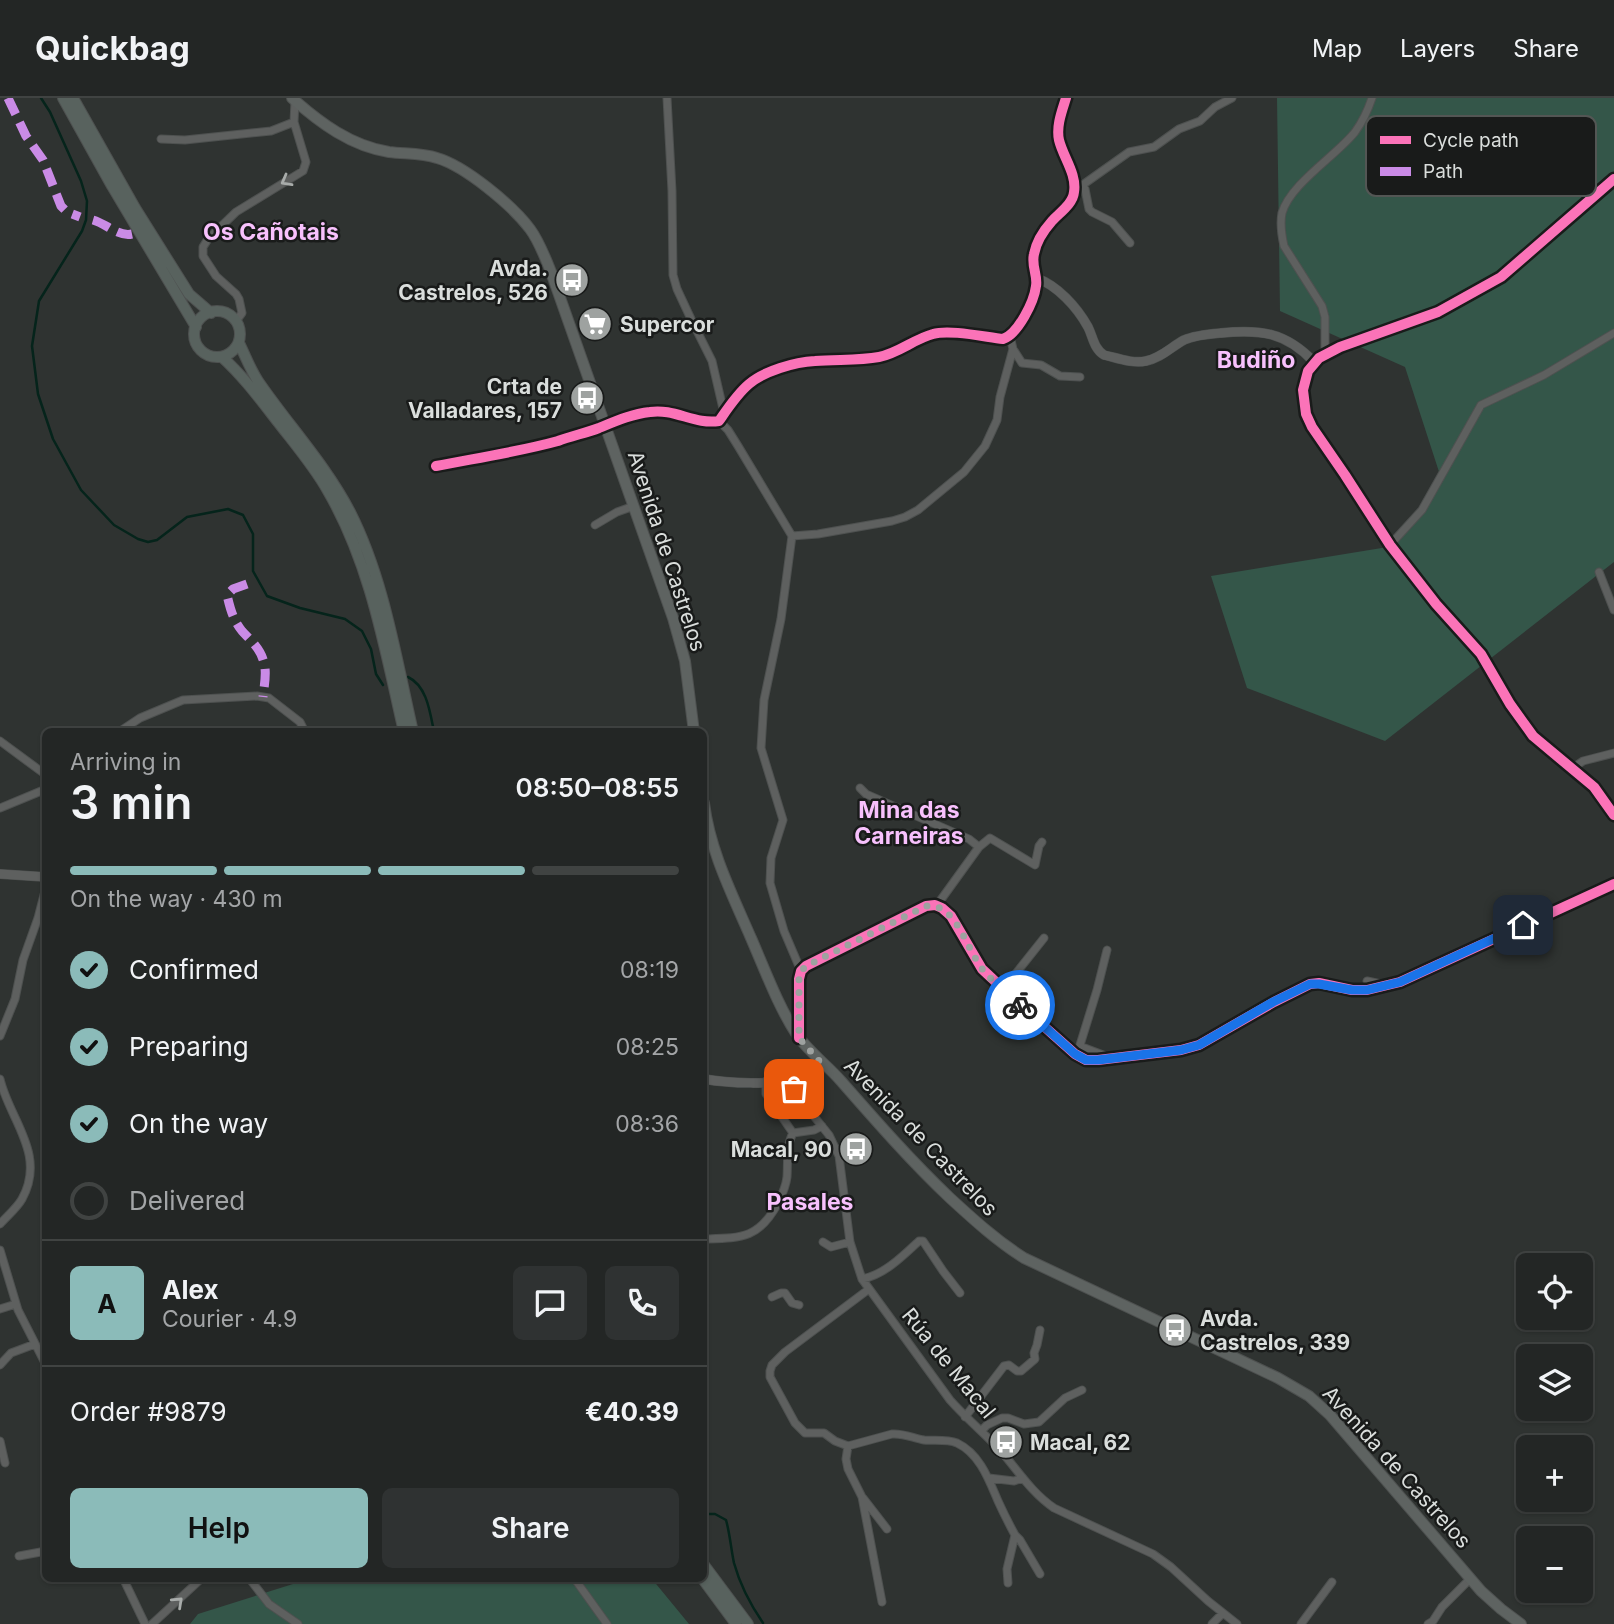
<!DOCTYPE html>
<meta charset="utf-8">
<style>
:root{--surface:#232625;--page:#2f3232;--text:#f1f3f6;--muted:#a3a5a7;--line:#404342;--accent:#8bbbb9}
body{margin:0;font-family:Inter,sans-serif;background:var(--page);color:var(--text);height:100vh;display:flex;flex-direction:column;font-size:26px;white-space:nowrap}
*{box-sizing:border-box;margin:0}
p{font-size:23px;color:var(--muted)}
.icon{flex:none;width:38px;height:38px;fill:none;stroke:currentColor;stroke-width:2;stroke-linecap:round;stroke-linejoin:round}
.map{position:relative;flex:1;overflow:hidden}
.panel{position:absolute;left:42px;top:630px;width:665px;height:854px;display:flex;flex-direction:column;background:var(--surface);border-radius:10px;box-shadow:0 2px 5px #0004,0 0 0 2px var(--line)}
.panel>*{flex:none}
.tools{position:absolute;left:1516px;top:1155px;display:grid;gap:14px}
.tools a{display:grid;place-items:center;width:77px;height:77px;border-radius:10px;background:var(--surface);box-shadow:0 2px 5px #0004,0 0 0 2px var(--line);font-size:35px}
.pin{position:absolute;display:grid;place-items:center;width:60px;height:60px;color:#fff;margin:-30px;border-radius:14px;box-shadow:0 4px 10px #0006}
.courier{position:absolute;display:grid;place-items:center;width:70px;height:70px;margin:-35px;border:5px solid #1a73e8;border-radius:50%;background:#fff;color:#222;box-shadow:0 2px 9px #0007}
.overview em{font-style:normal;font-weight:600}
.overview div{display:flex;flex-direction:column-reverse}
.overview{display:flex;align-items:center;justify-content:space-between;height:119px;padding:0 28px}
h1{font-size:46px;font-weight:600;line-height:52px}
.bar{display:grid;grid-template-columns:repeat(4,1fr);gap:10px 7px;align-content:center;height:84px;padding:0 28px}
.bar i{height:9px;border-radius:5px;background:var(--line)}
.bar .current{background:var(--accent)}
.bar p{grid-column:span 4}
.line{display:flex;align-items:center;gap:18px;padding:0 28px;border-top:2px solid var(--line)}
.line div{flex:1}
.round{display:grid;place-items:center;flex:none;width:74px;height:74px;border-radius:10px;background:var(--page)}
ol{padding:0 28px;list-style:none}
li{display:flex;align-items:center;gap:21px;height:77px}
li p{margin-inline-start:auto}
li .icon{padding:7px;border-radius:50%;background:var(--accent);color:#111;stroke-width:4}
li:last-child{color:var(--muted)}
li i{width:38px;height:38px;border:4px solid var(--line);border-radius:50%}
.action{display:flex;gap:14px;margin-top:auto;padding:14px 28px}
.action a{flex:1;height:80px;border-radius:10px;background:var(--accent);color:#111;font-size:28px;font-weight:600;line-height:80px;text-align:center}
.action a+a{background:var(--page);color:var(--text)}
header{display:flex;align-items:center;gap:42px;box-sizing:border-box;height:98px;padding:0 35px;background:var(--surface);border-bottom:2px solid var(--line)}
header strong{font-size:33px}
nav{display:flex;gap:38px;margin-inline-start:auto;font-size:24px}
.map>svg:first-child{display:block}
</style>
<header>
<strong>Quickbag</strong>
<nav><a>Map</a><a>Layers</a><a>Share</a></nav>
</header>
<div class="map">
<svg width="1614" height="1526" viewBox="0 0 1614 1526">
<rect width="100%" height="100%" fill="#2f3331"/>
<path fill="#345649" d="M1277 0H1614V464L1385 643 1247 590 1211 478 1394 448 1441 380 1405 269 1280 213Z
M312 1480 652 1481 689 1526H190L198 1516Z"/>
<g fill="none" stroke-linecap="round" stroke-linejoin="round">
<path stroke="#05241b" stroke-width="2.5" d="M41 0 50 14 81 83 87 103 86 122 82 133 39 203 32 248 38 296 53 341 81 392 114 427 138 441 148 444 157 442 187 419 228 411 243 417 253 436V473L267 498 300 510 345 521 362 533 371 551 376 576 383 587
M408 579C427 588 430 614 434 634
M704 1416H715L726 1422C730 1436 731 1451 734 1465 740 1487 750 1506 763 1525"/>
<g stroke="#4e5150" stroke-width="9">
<path id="minor" d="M667 0 672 93 673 177 677 191 691 221 712 263 724 315
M161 41 185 42 271 33 294 24
M1081 87 1085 91 1089 111 1092 114 1112 124 1130 145
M1074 93 1129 54 1154 49 1179 31 1200 23 1215 9 1232 0
M236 223 242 215 239 201 236 196 216 178 203 158V149L208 141 236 114 303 73 306 64 294 24 295 3
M1013 251 1022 265 1041 267 1060 278 1080 279
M1325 256V219L1322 208 1284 148C1282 139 1280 125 1282 115 1290 86 1337 57 1355 34 1363 23 1368 12 1372 0
M719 323 728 332 738 348 792 438 781 521 764 602 761 650 783 722 771 760 770 785 784 833 801 873
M436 368C477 360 518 354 558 343 571 338 586 335 599 330 616 323 632 316 650 314 674 310 695 327 719 323 728 310 737 296 749 286 764 273 795 264 815 263 836 261 858 263 879 259 899 255 914 241 933 236 949 231 985 239 1003 241 1020 235 1037 198 1036 180
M595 427 617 414 634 408
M792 438 818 436 892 423 905 419 918 412 964 374 985 348 997 322 1000 299 1013 251 1010 238
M1390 447 1422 412 1481 307 1544 277 1614 235
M1599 474 1614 512
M119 634 140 620 183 602 257 598 269 600 300 624 305 634
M0 643 46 677
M1573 670 1583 663 1614 655
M860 690 866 696 969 741 979 749
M0 710 46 691
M938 809 940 803 979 749 990 740 1035 767 1039 748 1042 744
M1367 883 1381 886 1382 889
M1013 900V879L1044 840
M0 938 15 901 23 862 38 820 46 789
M1105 962 1103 957 1082 949 1080 947 1097 892 1107 852
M0 981C9 1021 47 1056 22 1101 17 1110 7 1118 0 1126
M788 981 804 1006 829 1037 839 1058 850 1144 862 1181 950 1302C966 1320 985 1336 1001 1353 1018 1373 1032 1395 1054 1410L1153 1456 1171 1469 1208 1503 1237 1526
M793 1035 814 1032 822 1028
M704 1141C741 1140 759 1141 778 1105 782 1097 786 1088 787 1079 788 1065 786 1048 793 1035L766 996V983
M823 1144 831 1149 850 1144
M0 1152 18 1212 46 1267
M862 1181C884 1177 903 1158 919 1143H923L943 1173 960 1195
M772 1199 781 1195H785L792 1205 799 1207
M0 1211 16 1206
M0 1267 11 1255 35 1246
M965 1319 1004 1268 1009 1267 1017 1273H1021L1035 1261 1034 1255 1037 1247 1040 1232
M981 1333 987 1327 1002 1320H1008L1024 1326 1039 1324 1065 1300 1082 1292
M0 1343 5 1365
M848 1348 835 1343 824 1335H805L795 1325 770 1279V1273L772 1267 785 1254 869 1191
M989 1380 1014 1383 1023 1380
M863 1400 887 1431
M19 1458 46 1453
M123 1480 145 1526
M249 1480 269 1506 298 1526
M574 1480 607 1526
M1008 1485 1007 1471 1015 1437
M882 1504 862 1399 848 1371 846 1361 848 1348 892 1336C903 1335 913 1340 924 1342 935 1343 947 1341 957 1345 980 1356 989 1382 998 1403 1003 1414 1009 1426 1015 1437L1020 1442 1040 1476
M152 1526 202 1480
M1212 1526 1223 1515
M1301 1526 1332 1484
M1428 1526 1433 1523 1442 1509 1470 1481"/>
</g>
<g stroke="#4e5150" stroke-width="10">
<path id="tertiary" d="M1066 0C1062 13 1056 29 1059 43 1063 59 1078 78 1074 95 1072 104 1064 111 1058 117 1040 136 1029 155 1036 180 1057 187 1077 209 1088 229 1093 239 1094 251 1104 257 1117 260 1133 266 1146 263 1161 260 1171 249 1184 242 1195 237 1209 236 1221 235 1260 231 1286 234 1314 264
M1614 81 1501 179 1438 214 1340 249 1319 260 1308 273 1303 292 1306 316 1312 329 1345 377 1390 447 1436 506 1481 556 1510 606 1533 638 1594 689 1614 717
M0 776 46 779
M799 940V881L801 873 806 868 926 808 935 807 942 810 951 818 982 871 1029 915 1075 956 1086 962H1098L1181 952 1199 947 1274 904 1310 886 1319 885 1352 892H1367L1400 884 1614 786
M704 981C726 985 776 988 797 979 806 975 813 969 820 963"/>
</g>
<g stroke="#4e5150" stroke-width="12">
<path id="secondary" d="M292 0C320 25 351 48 389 54 405 56 422 55 437 60 465 68 512 107 530 131 539 143 545 159 551 174L673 520 685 563 694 634
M704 705C710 753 732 796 751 840 765 872 778 908 797 937 809 954 827 967 841 983 876 1023 911 1063 950 1100 974 1122 997 1143 1024 1160L1278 1280 1309 1298 1330 1317 1481 1493 1501 1511 1521 1526"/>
</g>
<g stroke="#4e5150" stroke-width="12">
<path id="primary" d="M63 0 112 88 196 229
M73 0 135 110 189 196 211 215
M194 236a23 23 0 1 1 46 0a23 23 0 1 1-46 0Z
M239 245C245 257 250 271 258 283 288 327 325 366 350 414 384 481 396 560 413 634
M222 259C243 278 260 301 278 324 295 346 314 368 328 393 371 467 385 552 404 634
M704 1467 748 1526
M702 1480 736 1526"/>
</g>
<use href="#minor" stroke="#5e605f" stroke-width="7"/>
<use href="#tertiary" stroke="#5e605f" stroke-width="9"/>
<use href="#secondary" stroke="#5e6361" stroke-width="10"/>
<use href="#primary" stroke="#58625e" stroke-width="10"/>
<path stroke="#ca8be6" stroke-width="9" stroke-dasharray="18 9" stroke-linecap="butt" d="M8 0 26 38 43 62 61 108 67 114 80 119
M93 122C107 126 118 139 132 136
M247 486 233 491 227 497C230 510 233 522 242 533 251 543 261 551 264 565 267 576 264 588 263 599"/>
<g stroke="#191b1a" stroke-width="15">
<path id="cycleway" d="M1614 81 1501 179 1438 214 1340 249 1319 260 1308 273 1303 292 1306 316 1312 329 1345 377 1390 447 1436 506 1481 556 1510 606 1533 638 1594 689 1614 717
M436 368C477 360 518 354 558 343 571 338 586 335 599 330 616 323 632 316 650 314 674 310 695 327 719 323 728 310 737 296 749 286 764 273 795 264 815 263 836 261 858 263 879 259 899 255 914 241 933 236 949 231 985 239 1003 241 1018 236 1034 204 1036 188 1038 177 1031 168 1034 156 1036 145 1044 132 1052 123 1059 115 1073 106 1074 94 1077 76 1063 59 1059 42 1056 28 1062 13 1066 0
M799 940V881L801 873 806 868 926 808 935 807 942 810 951 818 982 871 1029 915 1075 956 1086 962H1098L1181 952 1199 947 1274 904 1310 886 1319 885 1352 892H1367L1400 884 1614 786"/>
</g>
<use href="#cycleway" stroke="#fb73b8" stroke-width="10"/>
</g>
<defs><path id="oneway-chevron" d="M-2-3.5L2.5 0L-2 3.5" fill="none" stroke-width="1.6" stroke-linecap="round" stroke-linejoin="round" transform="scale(1.75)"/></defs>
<g stroke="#a8acaa">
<use href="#oneway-chevron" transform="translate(286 83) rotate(151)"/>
<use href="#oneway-chevron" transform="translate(178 1504) rotate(-43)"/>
</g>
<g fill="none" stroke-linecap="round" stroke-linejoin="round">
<path stroke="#9ea2a0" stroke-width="7" stroke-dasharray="0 12.6" d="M794 991 788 981 798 979 820 964 799 940V881L801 873 806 868 926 808C957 804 967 854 984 873 995 886 1008 896 1020 907"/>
<path stroke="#1a73e8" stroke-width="9" d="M1020 907 1075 956 1086 962H1098L1181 952 1199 947 1273 904 1310 886H1319L1352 892H1367L1400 884 1523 827"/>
</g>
<defs>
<g id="bus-disc" transform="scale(1.75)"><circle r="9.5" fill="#9ea2a0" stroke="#191b1a"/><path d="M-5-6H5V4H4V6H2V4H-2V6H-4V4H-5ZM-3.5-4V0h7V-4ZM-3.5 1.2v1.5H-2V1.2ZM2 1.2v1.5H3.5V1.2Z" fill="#fff"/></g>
<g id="supermarket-disc" transform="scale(1.75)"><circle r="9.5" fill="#9ea2a0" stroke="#191b1a"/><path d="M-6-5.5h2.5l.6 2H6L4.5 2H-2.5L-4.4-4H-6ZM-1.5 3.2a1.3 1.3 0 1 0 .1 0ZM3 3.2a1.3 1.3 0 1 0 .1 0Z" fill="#fff"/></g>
</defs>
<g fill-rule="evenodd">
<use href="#bus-disc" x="572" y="182"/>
<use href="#supermarket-disc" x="595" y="226"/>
<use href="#bus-disc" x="587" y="300"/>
<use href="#bus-disc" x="856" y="1051"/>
<use href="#bus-disc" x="1175" y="1232"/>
<use href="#bus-disc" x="1006" y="1344"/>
</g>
<g text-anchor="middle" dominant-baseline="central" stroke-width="5" stroke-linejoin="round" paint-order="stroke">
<g font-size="21" font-weight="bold" fill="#dadedc" stroke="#191b1a" text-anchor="end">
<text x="548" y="170">Avda.<tspan x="548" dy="24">Castrelos, 526</tspan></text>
<text x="620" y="226" text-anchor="start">Supercor</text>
<text x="562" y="288">Crta de<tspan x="562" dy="24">Valladares, 157</tspan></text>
<text x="832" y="1051">Macal, 90</text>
<text x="1200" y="1220" text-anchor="start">Avda.<tspan x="1200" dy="24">Castrelos, 339</tspan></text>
<text x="1030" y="1344" text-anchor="start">Macal, 62</text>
</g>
<g font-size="21" fill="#dadedc" stroke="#191b1a">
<text transform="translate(667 453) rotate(72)">Avenida de Castrelos</text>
<text transform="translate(921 1039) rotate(46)">Avenida de Castrelos</text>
<text transform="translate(949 1265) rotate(51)">Rúa de Macal</text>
<text transform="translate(1397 1369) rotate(48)">Avenida de Castrelos</text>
</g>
<g font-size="23" font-weight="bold" fill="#f8c1fd" stroke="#191b1a">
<text x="271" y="134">Os Cañotais</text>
<text x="1256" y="262">Budiño</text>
<text x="909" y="712">Mina das<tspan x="909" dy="26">Carneiras</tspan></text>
<text x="810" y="1104">Pasales</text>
</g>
</g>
<rect x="1366" y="18" width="230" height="80" rx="10" fill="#191b1a" stroke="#535654" stroke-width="2"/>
<rect x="1380" y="38" width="31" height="8" fill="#fb73b8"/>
<rect x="1380" y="69" width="31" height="9" fill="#ca8be6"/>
<g font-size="19" fill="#dadedc">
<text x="1423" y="49">Cycle path</text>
<text x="1423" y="80">Path</text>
</g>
</svg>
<div class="tools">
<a><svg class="icon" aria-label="locate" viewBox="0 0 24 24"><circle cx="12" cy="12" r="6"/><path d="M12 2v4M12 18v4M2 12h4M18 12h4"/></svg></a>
<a><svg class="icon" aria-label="layers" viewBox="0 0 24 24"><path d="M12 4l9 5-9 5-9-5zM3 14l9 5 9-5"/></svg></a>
<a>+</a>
<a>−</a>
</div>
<div class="pin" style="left:794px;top:991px;background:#ea580c"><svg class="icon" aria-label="bag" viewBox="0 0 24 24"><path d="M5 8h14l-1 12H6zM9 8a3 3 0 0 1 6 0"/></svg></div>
<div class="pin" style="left:1523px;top:827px;background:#1f2937"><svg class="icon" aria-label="home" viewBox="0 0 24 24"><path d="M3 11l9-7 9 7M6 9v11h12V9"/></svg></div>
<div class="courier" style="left:1020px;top:907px"><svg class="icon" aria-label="bike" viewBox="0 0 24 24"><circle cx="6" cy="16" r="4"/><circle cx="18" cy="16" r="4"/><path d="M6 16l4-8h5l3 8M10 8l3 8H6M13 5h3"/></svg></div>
<section class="panel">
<div class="overview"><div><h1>3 min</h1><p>Arriving in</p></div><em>08:50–08:55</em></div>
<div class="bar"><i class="current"></i><i class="current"></i><i class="current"></i><i></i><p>On the way · 430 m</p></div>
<ol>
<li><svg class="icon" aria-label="check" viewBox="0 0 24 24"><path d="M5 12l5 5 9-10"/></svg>Confirmed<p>08:19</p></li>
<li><svg class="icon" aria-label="check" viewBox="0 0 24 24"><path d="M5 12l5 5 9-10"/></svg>Preparing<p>08:25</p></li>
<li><svg class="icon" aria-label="check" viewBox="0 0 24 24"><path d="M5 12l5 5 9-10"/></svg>On the way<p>08:36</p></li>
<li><i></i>Delivered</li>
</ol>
<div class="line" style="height:126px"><b class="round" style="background:var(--accent);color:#111">A</b><div><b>Alex</b><p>Courier · 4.9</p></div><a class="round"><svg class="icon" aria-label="chat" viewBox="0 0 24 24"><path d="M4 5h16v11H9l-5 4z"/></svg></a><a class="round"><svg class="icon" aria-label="phone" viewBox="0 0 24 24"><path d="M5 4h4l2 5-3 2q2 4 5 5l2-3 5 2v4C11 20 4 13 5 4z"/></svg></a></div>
<div class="line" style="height:91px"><div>Order #9879</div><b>€40.39</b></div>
<div class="action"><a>Help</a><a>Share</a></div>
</section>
</div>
